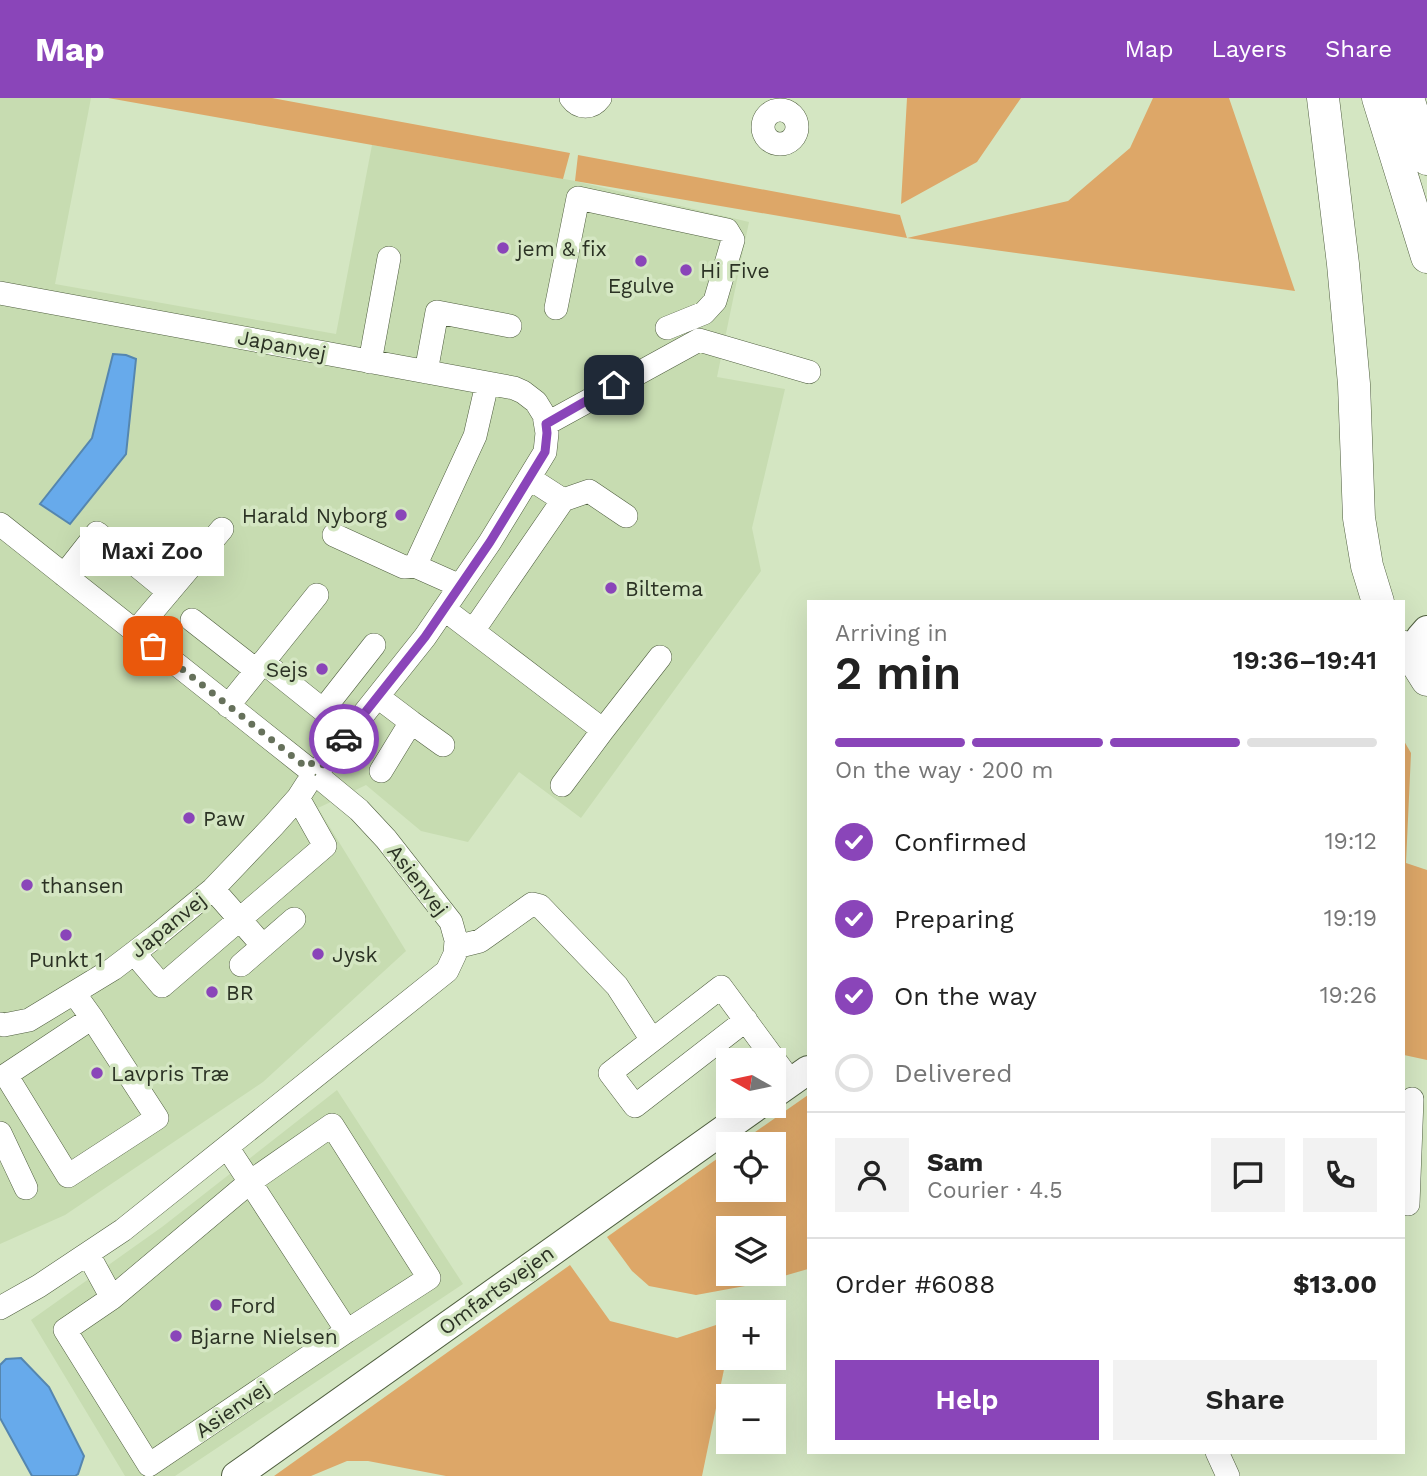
<!DOCTYPE html>
<meta charset="utf-8">
<style>
:root{--surface:#fff;--page:#f2f2f2;--text:#222;--muted:#767676;--line:#e0e0e0;--accent:#8a45b9}
body{margin:0;font-family:"Work Sans",sans-serif;background:var(--page);color:var(--text);height:100vh;display:flex;flex-direction:column;font-size:26px;white-space:nowrap}
*{box-sizing:border-box;margin:0}
p{font-size:23px;color:var(--muted)}
.icon{flex:none;width:38px;height:38px;fill:none;stroke:currentColor;stroke-width:2;stroke-linecap:round;stroke-linejoin:round}
.map{position:relative;flex:1;overflow:hidden}
.details{position:absolute;left:807px;top:502px;width:598px;height:854px;display:flex;flex-direction:column;background:var(--surface);border-radius:0px;box-shadow:0 7px 28px #0002}
.details>*{flex:none}
.needle{width:46px;rotate:279deg}
.controls{position:absolute;left:716px;top:950px;display:grid;gap:14px}
.controls a{display:grid;place-items:center;width:70px;height:70px;border-radius:0px;background:var(--surface);box-shadow:0 7px 28px #0002;font-size:35px}
.pin{position:absolute;display:grid;place-items:center;width:60px;height:60px;color:#fff;margin:-30px;border-radius:14px;box-shadow:0 4px 10px #0006}
.courier{position:absolute;display:grid;place-items:center;width:70px;height:70px;margin:-35px;border:5px solid #8a45b9;border-radius:50%;background:#fff;color:#222;box-shadow:0 2px 9px #0007}
.bubble{position:absolute;height:49px;border-radius:0px;background:var(--surface);box-shadow:0 7px 28px #0002;font-size:23px;font-weight:600;line-height:49px;text-align:center}
.headline em{font-style:normal;font-weight:600}
.headline div{display:flex;flex-direction:column-reverse}
.headline{display:flex;align-items:center;justify-content:space-between;height:119px;padding:0 28px}
h1{font-size:46px;font-weight:600;line-height:52px}
.bar{display:grid;grid-template-columns:repeat(4,1fr);gap:10px 7px;align-content:center;height:84px;padding:0 28px}
.bar i{height:9px;border-radius:5px;background:var(--line)}
.bar .active{background:var(--accent)}
.bar p{grid-column:span 4}
.line{display:flex;align-items:center;gap:18px;padding:0 28px;border-top:2px solid var(--line)}
.line div{flex:1}
.round{display:grid;place-items:center;flex:none;width:74px;height:74px;border-radius:0px;background:var(--page)}
ol{padding:0 28px;list-style:none}
li{display:flex;align-items:center;gap:21px;height:77px}
li p{margin-inline-start:auto}
li .icon{padding:7px;border-radius:50%;background:var(--accent);color:#fff;stroke-width:4}
li:last-child{color:var(--muted)}
li i{width:38px;height:38px;border:4px solid var(--line);border-radius:50%}
.primary-button{display:flex;gap:14px;margin-top:auto;padding:14px 28px}
.primary-button a{flex:1;height:80px;border-radius:0px;background:var(--accent);color:#fff;font-size:28px;font-weight:600;line-height:80px;text-align:center}
.primary-button a+a{background:var(--page);color:var(--text)}
header{display:flex;align-items:center;gap:42px;box-sizing:border-box;height:98px;padding:0 35px;background:var(--accent);color:#fff}
header strong{font-size:33px}
nav{display:flex;gap:38px;margin-inline-start:auto;font-size:24px}
.map>svg:first-child{display:block}
</style>
<header>
<strong>Map</strong>
<nav><a>Map</a><a>Layers</a><a>Share</a></nav>
</header>
<div class="map">
<svg width="1427" height="1378" viewBox="0 0 1427 1378">
<rect width="100%" height="100%" fill="#d4e6c2"/>
<path fill="#c7dcb1" d="M0 0H91L55 186 336 236 372 47 575 83 749 124 717 279 785 291 752 430 761 473 581 720 519 674 468 744 421 733 366 687 318 710 406 853 263 984 65 1117 0 1146Z
M337 992 463 1186 175 1378H125L31 1222 162 1129Z"/>
<path fill="#dda768" fill-rule="evenodd" d="M108 0H272L570 55 563 81Z
M907 0H1021L977 64 901 106Z
M1153 0H1229L1295 193 907 140 575 83 578 57 900 117 907 140 1068 103 1130 50Z
M1404 643 1411 655 1406 765 1427 772V962L1404 957Z
M808 997V1171L756 1186 696 1197 649 1188 632 1173 607 1139 728 1053V1092H774V1046H738ZM774 1130V1176H728V1130Z
M570 1167 610 1223 677 1240 728 1223V1252L702 1378H446L368 1363H347L311 1378H274Z"/>
<path fill="#67aaeb" stroke="#5586af" stroke-width="2" d="M113 256 126 257 136 261 126 356 70 426 40 406 92 340Z
M21 1260 49 1289 84 1358 78 1376 75 1378H32L0 1320V1267L6 1261Z"/>
<g fill="none" stroke-linecap="round" stroke-linejoin="round">
<g stroke="#4f5e3f" stroke-width="24">
<path id="minor" d="M571 0C579 11 592 11 600 0
M763 29a17 17 0 1 1 34 0a17 17 0 1 1-34 0Z
M0 195 514 290 523 294 536 304 544 317 547 335 545 354 490 444 425 539 323 667
M556 210 578 100 727 132 733 142 715 203 704 215 667 230
M370 264 389 160
M426 274 437 214 510 228
M546 326 699 242 809 274
M563 402 589 393 626 418
M0 426 306 669
M334 437 404 469 415 468
M64 477 97 435 169 494
M460 488 415 468 475 338 487 286
M444 511 603 632 562 687
M192 522 256 572
M473 533 563 402 529 380
M135 534 222 431
M263 564 323 612 374 547
M378 599 411 624 381 673
M228 608 317 497
M411 624 443 647
M603 632 660 559
M213 791 263 848
M456 849 480 843 532 806 540 808 617 888 652 942
M134 855 162 888 325 748 298 700
M241 867 294 821
M74 895 92 920 157 1020 68 1078 6 977 92 920
M746 922 635 1008 610 975 721 889 791 984
M0 926 4 927 29 922 113 871 155 839 213 791 273 728 298 700 307 686
M0 1035 26 1090
M227 1049 250 1084 347 1233 149 1367 65 1232 112 1200 250 1084 332 1027 429 1180 347 1233
M1408 1106 1412 1001
M88 1156 112 1200
M0 1210 39 1188 123 1132 447 873 455 856 456 842 451 824 386 741 359 712 325 684
M1217 1354 1228 1378"/>
</g>
<g stroke="#4f5e3f" stroke-width="30">
<path id="major" d="M1415 563 1420 540 1427 532
M774 996 808 972
M236 1378 757 1008"/>
</g>
<g stroke="#4f5e3f" stroke-width="33">
<path id="highway" d="M1323 0 1343 166 1354 286 1359 420 1367 468 1378 504
M1378 0 1427 159
M1408 0 1427 61
M1404 549 1415 563 1427 582"/>
</g>
<use href="#minor" stroke="#fff" stroke-width="23"/>
<use href="#major" stroke="#fff" stroke-width="28"/>
<use href="#highway" stroke="#fff" stroke-width="32"/>
</g>
<g fill="none" stroke-linecap="round" stroke-linejoin="round">
<path stroke="#66715b" stroke-width="7" stroke-dasharray="0 12.6" d="M153 548 306 669 314 664 323 667 344 641"/>
<path stroke="#8a45b9" stroke-width="9" d="M344 641 425 539 490 444 545 354 547 335 546 326 614 287"/>
</g>
<g fill="#8a45b9" stroke="#d4e6c2" stroke-width="2.5">
<circle cx="503" cy="150" r="7"/>
<circle cx="641" cy="163" r="7"/>
<circle cx="686" cy="172" r="7"/>
<circle cx="401" cy="417" r="7"/>
<circle cx="611" cy="490" r="7"/>
<circle cx="322" cy="571" r="7"/>
<circle cx="189" cy="720" r="7"/>
<circle cx="27" cy="787" r="7"/>
<circle cx="66" cy="837" r="7"/>
<circle cx="318" cy="856" r="7"/>
<circle cx="212" cy="894" r="7"/>
<circle cx="97" cy="975" r="7"/>
<circle cx="216" cy="1207" r="7"/>
<circle cx="176" cy="1238" r="7"/>
</g>
<g text-anchor="middle" dominant-baseline="central" stroke-width="7" stroke-linejoin="round" paint-order="stroke">
<g font-size="21" fill="#2b3224" stroke="#d4e6c2" text-anchor="start">
<text x="517" y="150">jem &amp; fix</text>
<text x="700" y="172">Hi Five</text>
<text x="641" y="187" text-anchor="middle">Egulve</text>
<text x="387" y="417" text-anchor="end">Harald Nyborg</text>
<text x="625" y="490">Biltema</text>
<text x="308" y="571" text-anchor="end">Sejs</text>
<text x="203" y="720">Paw</text>
<text x="41" y="787">thansen</text>
<text x="332" y="856">Jysk</text>
<text x="66" y="861" text-anchor="middle">Punkt 1</text>
<text x="226" y="894">BR</text>
<text x="111" y="975">Lavpris Træ</text>
<text x="230" y="1207">Ford</text>
<text x="190" y="1238">Bjarne Nielsen</text>
</g>
<g font-size="21" fill="#2b3224" stroke="#d4e6c2">
<text transform="translate(282 247) rotate(11)">Japanvej</text>
<text transform="translate(418 782) rotate(52)">Asienvej</text>
<text transform="translate(168 827) rotate(-39)">Japanvej</text>
<text transform="translate(496 1192) rotate(-36)">Omfartsvejen</text>
<text transform="translate(232 1311) rotate(-34)">Asienvej</text>
</g>
</g>
</svg>
<div class="controls">
<a><svg class="needle" viewBox="-14 -14 28 28"><path d="M0-13l5 13h-10z" fill="#e53935"/><path d="M0 13l5-13h-10z" fill="#767676"/></svg></a>
<a><svg class="icon" aria-label="locate" viewBox="0 0 24 24"><circle cx="12" cy="12" r="6"/><path d="M12 2v4M12 18v4M2 12h4M18 12h4"/></svg></a>
<a><svg class="icon" aria-label="layers" viewBox="0 0 24 24"><path d="M12 4l9 5-9 5-9-5zM3 14l9 5 9-5"/></svg></a>
<a>+</a>
<a>−</a>
</div>
<div class="pin" style="left:153px;top:548px;background:#ea580c"><svg class="icon" aria-label="bag" viewBox="0 0 24 24"><path d="M5 8h14l-1 12H6zM9 8a3 3 0 0 1 6 0"/></svg></div>
<div class="pin" style="left:614px;top:287px;background:#1f2937"><svg class="icon" aria-label="home" viewBox="0 0 24 24"><path d="M3 11l9-7 9 7M6 9v11h12V9"/></svg></div>
<div class="courier" style="left:344px;top:641px"><svg class="icon" aria-label="car" viewBox="0 0 24 24"><path d="M5 17H2v-5l4-1 3-4h7l3 4 3 1v5h-3M9 17h6M6 11h13"/><circle cx="7" cy="17" r="2"/><circle cx="17" cy="17" r="2"/></svg></div>
<div class="bubble" style="left:80px;top:429px;width:144px">Maxi Zoo</div>
<section class="details">
<div class="headline"><div><h1>2 min</h1><p>Arriving in</p></div><em>19:36–19:41</em></div>
<div class="bar"><i class="active"></i><i class="active"></i><i class="active"></i><i></i><p>On the way · 200 m</p></div>
<ol>
<li><svg class="icon" aria-label="check" viewBox="0 0 24 24"><path d="M5 12l5 5 9-10"/></svg>Confirmed<p>19:12</p></li>
<li><svg class="icon" aria-label="check" viewBox="0 0 24 24"><path d="M5 12l5 5 9-10"/></svg>Preparing<p>19:19</p></li>
<li><svg class="icon" aria-label="check" viewBox="0 0 24 24"><path d="M5 12l5 5 9-10"/></svg>On the way<p>19:26</p></li>
<li><i></i>Delivered</li>
</ol>
<div class="line" style="height:126px"><a class="round"><svg class="icon" aria-label="person" viewBox="0 0 24 24"><circle cx="12" cy="8" r="4"/><path d="M4 21q1-7 8-7t8 7"/></svg></a><div><b>Sam</b><p>Courier · 4.5</p></div><a class="round"><svg class="icon" aria-label="chat" viewBox="0 0 24 24"><path d="M4 5h16v11H9l-5 4z"/></svg></a><a class="round"><svg class="icon" aria-label="phone" viewBox="0 0 24 24"><path d="M5 4h4l2 5-3 2q2 4 5 5l2-3 5 2v4C11 20 4 13 5 4z"/></svg></a></div>
<div class="line" style="height:91px"><div>Order #6088</div><b>$13.00</b></div>
<div class="primary-button"><a>Help</a><a>Share</a></div>
</section>
</div>
